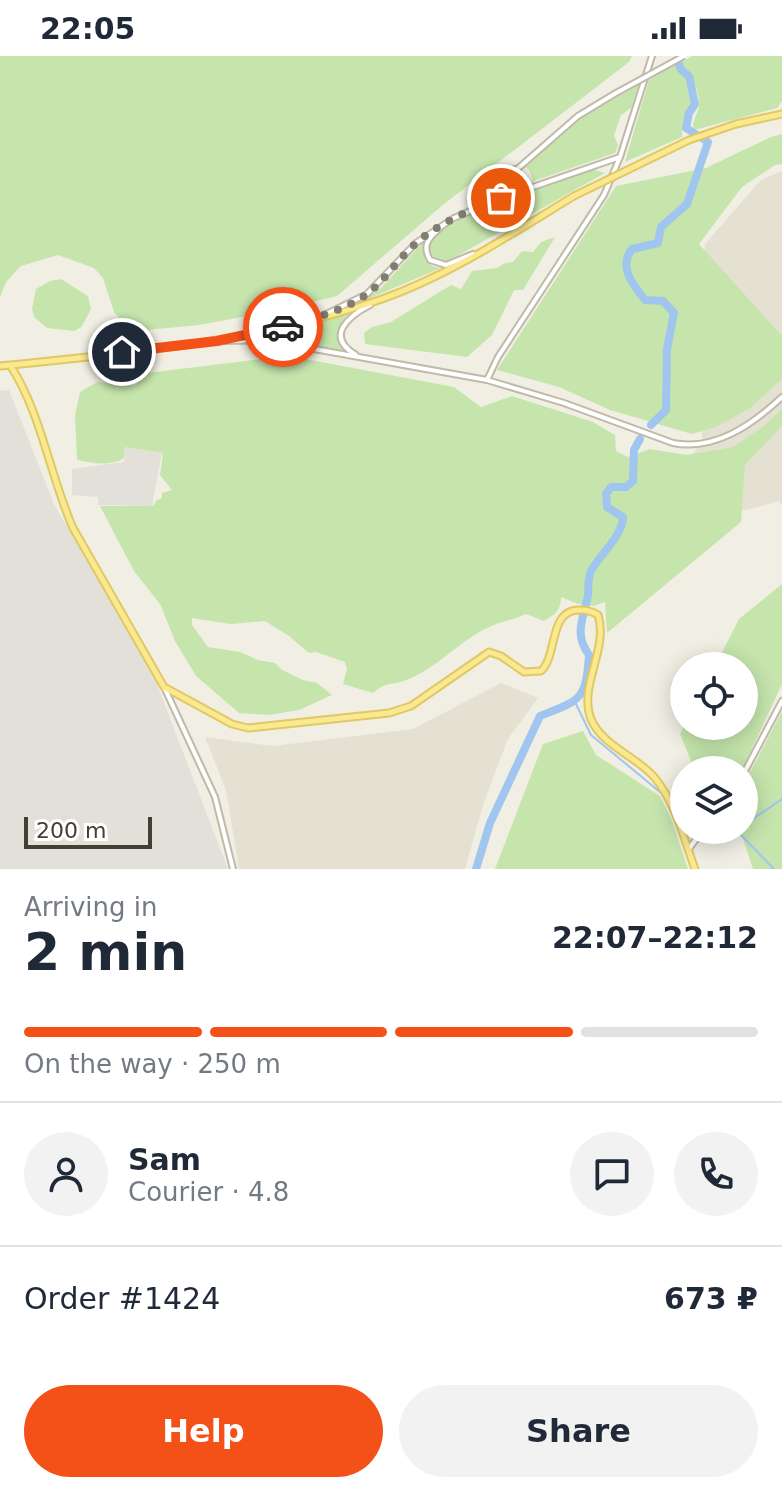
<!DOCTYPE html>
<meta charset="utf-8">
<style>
:root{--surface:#fff;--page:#f2f2f3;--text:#1f2937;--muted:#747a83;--line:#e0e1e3;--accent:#f45118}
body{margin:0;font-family:"DejaVu Sans",sans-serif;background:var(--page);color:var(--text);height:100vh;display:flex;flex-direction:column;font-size:30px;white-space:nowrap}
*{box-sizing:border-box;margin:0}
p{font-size:26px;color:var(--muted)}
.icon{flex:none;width:44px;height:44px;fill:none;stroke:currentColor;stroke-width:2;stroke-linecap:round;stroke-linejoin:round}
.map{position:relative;height:813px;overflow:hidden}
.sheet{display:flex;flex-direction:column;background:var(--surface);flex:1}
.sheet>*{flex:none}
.fabs{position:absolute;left:670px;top:596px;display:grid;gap:16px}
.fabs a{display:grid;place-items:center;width:88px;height:88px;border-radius:50%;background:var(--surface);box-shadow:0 4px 20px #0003;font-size:40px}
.scale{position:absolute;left:24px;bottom:20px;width:128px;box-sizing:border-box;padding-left:8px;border:4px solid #433f34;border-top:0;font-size:22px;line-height:28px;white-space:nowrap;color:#433f34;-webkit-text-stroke:6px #fff;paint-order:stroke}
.pin{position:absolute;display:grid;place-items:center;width:68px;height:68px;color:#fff;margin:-34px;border:4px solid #fff;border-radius:50%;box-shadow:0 2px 8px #0007}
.courier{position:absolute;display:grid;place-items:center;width:80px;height:80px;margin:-40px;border:6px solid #f45118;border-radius:50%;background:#fff;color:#222;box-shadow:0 2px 10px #0007}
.summary em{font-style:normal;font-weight:600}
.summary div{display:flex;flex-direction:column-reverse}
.summary{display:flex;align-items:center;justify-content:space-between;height:136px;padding:0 24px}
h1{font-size:52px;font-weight:600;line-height:60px}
.bar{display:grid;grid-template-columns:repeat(4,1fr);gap:12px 8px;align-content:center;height:96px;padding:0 24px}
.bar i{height:10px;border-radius:6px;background:var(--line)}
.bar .active{background:var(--accent)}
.bar p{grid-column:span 4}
.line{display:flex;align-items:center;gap:20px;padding:0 24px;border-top:2px solid var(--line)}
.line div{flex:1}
.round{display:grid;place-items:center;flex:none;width:84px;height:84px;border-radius:42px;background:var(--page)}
.action{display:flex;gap:16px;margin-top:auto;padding:16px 24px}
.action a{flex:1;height:92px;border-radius:48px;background:var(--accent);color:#fff;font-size:32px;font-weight:600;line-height:92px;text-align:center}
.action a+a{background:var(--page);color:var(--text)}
.status{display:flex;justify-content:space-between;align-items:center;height:56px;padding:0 40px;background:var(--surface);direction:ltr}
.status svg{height:22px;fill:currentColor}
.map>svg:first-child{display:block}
</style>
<div class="status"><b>22:05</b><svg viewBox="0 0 49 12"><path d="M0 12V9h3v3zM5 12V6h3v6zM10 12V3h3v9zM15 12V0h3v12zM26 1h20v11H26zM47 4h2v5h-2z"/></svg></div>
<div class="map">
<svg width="782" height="813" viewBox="0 0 782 813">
<rect width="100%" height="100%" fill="#f1efe3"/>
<path fill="#e5e1d2" d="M782 115V450L779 445 747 454 671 457 666 428 703 386 690 293 705 188 761 124Z
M501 627 538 642 508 683 484 746 465 813H239L226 734 205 681 273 690 413 673Z"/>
<path fill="#e3e0d9" d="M9 334 54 448 153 618 228 813H0V335Z
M125 391 162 397 152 450 98 449V441L72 439V413L124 406Z"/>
<path fill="#c5e5ad" d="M0 0H632L629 6 444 148 337 240 284 253 199 269 146 274 123 266 114 256 103 222 94 212 58 199 21 210 6 226 0 241Z
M692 0H782V45L777 52 694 74C691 63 699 59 699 48 699 35 693 20 683 12L681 7Z
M675 8 686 23 693 45 682 70V81L625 106 649 24Z
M639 28 631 52 621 59 614 79 618 89 615 97 528 127 533 124 529 114 523 110 582 62Z
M782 78V108L775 109 742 131 699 188 782 280V323L750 352 716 371 692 378 610 354 559 331 497 314 616 130 706 112 771 81Z
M592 113 605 117 448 205 439 206 430 198C429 193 427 191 430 186 440 163 563 124 592 113Z
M555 181 523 234H514L492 279 467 301 365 288 364 277 372 271 391 266 451 229 461 233 472 215 497 212 505 207 513 206 522 195 533 196 541 186Z
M423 186 425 204 432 210 441 212 363 245 381 232Z
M61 223 88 240 91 253 82 270 75 275 47 272 34 261 32 253 36 233 50 225Z
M348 258C336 270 336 285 347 297L266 281Z
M300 302 454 331 481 351 512 340 593 366 615 379 616 395 628 401 650 393 686 399 733 391 764 370 782 353V370L745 409 741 466 607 577 605 546 594 550 578 548 561 541C561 554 555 559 544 565L526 558C513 564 497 566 485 573 457 587 436 613 406 624 391 630 386 625 373 637L343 628 347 613 345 606 316 596 309 597 289 580 265 565 231 568 192 562V569L208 591 240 596 258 604 275 607 282 614 303 624 317 627 332 639 299 654 269 659 239 657 196 620 175 585 160 548 134 515 100 450H153L157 444 162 442V437L172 434 160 419 163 397 125 391 124 402C111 411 91 407 77 404L75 359 80 336 97 326 134 330 147 317 262 303Z
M782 528V628L742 714H698L693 710 680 678 684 670H744V610H715L739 563Z
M782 655V813H753L740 774H744V728Z
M583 675 596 699 660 740 672 765 688 813H495L543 688Z"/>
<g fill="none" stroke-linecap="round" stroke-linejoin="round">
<path stroke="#a0c5ee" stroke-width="2" d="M575 646 591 679 660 736
M671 741 684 748
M744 769 782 743
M736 774 774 813"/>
<path stroke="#a0c5ee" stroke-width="8" d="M651 369 666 354 667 293 674 257 663 245 645 244C633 229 618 211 632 193L658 187 661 171 687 148 708 86 686 72 689 57 695 48 689 20C680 14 678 11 679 0
M476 813 490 767 540 660C580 644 586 645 589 599 573 577 584 562 588 539 589 530 587 525 591 515 600 498 622 481 623 461L607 451 606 438 611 431H626L633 425 634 394 640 383"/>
<g stroke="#bfbaa9" stroke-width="8">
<path id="minor" d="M515 113 513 121 515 128 526 132
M475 150 578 60 616 37
M439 173C428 182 422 190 430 204L446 209 473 198
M324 259 367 238 416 187 454 162 501 142 620 101
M226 285 264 284 487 324 564 347 673 387C715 395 752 369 782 341
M356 299C324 280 349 260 370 249
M487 324 498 301 604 139 620 101 652 0
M165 633 215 741 233 813
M744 717 782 645
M688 794 703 774"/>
</g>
<g stroke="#e0c863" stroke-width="9">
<path id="major" d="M736 68 782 58
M10 309C41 356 50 420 73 472L164 631 232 668 248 672 389 657 411 650 489 596 501 600 524 616 541 615C558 600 548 553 580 554 587 554 592 555 598 559 609 593 578 630 591 663 602 690 638 701 655 722 676 748 684 783 695 813
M0 310C129 297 259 286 382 243 450 219 513 177 574 140"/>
</g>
<use href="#minor" stroke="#fff" stroke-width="4"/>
<use href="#major" stroke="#fbe992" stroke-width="5"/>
<g stroke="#bfbaa9" stroke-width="8" stroke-linecap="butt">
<path id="minor-bridge" d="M616 37 684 0"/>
</g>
<g stroke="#e0c863" stroke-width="9" stroke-linecap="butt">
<path id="major-bridge" d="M574 140 689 84 736 68"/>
</g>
<use href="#minor-bridge" stroke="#fff" stroke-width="4"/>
<use href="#major-bridge" stroke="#fbe992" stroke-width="5"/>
</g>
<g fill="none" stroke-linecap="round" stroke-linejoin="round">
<path stroke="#807d71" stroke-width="8" stroke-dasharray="0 14.4" d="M283 271C308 264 335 257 358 244 381 231 395 206 415 188 440 166 471 154 501 142"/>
<path stroke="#f45118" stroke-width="10" d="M122 296 217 285 283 271"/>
</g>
</svg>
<div class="fabs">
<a><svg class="icon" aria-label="locate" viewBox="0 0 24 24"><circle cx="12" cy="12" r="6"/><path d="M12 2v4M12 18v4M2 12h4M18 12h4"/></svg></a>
<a><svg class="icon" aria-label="layers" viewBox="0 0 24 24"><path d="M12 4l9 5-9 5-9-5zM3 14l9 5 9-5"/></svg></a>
</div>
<div class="scale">200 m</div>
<div class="pin" style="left:501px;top:142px;background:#ea580c"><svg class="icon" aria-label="bag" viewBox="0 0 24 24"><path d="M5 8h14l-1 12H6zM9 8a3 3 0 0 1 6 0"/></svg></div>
<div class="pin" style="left:122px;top:296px;background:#1f2937"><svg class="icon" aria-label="home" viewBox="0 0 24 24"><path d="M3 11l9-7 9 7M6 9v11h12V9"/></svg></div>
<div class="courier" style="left:283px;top:271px"><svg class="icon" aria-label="car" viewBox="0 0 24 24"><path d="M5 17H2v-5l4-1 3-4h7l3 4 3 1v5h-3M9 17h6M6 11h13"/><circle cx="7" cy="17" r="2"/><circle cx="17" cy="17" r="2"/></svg></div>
</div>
<section class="sheet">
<div class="summary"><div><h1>2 min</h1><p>Arriving in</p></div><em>22:07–22:12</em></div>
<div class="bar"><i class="active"></i><i class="active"></i><i class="active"></i><i></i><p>On the way · 250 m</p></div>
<div class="line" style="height:144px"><a class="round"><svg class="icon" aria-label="person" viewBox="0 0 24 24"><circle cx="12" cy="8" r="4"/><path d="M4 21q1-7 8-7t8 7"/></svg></a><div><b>Sam</b><p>Courier · 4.8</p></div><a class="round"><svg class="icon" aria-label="chat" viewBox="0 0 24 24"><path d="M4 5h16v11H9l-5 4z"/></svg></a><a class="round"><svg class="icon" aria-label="phone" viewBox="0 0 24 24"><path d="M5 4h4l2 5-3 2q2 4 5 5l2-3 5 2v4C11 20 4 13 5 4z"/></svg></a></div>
<div class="line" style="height:104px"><div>Order #1424</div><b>673 ₽</b></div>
<div class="action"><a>Help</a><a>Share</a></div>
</section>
